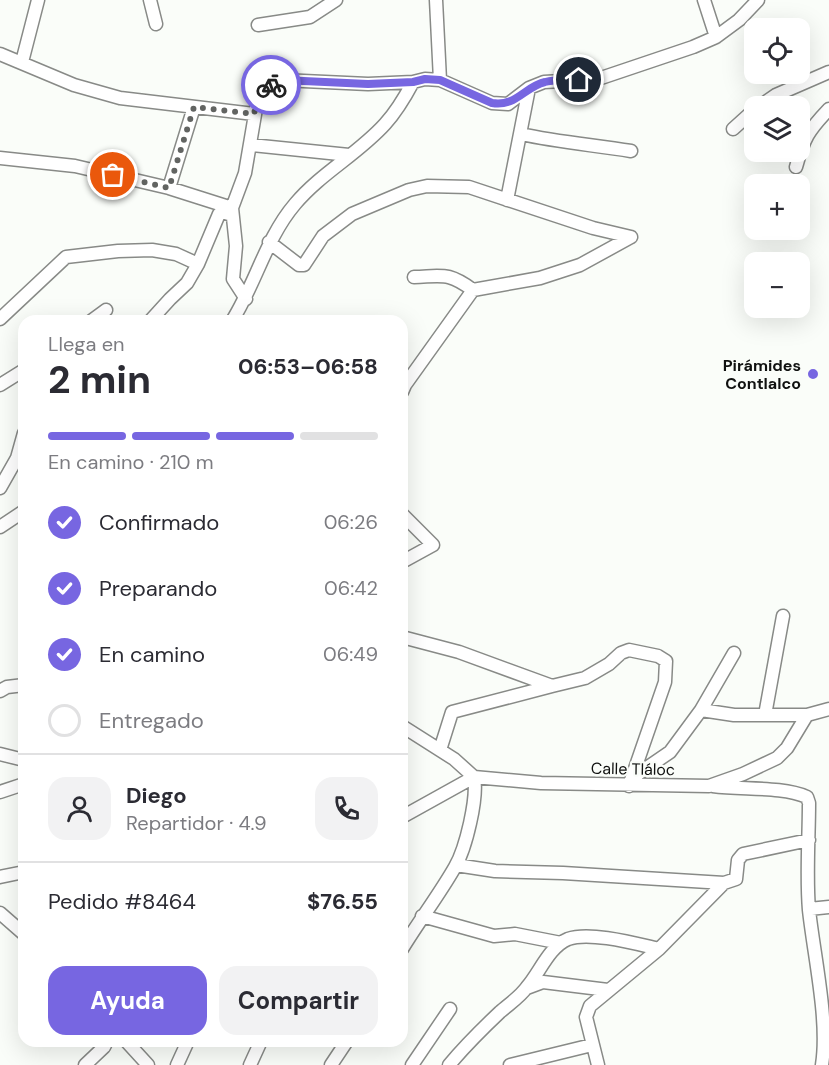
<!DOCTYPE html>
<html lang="es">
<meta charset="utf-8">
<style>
:root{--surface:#fff;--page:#f2f2f3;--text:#2b2b33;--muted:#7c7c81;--line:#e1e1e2;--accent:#7766e1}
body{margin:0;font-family:"DM Sans",sans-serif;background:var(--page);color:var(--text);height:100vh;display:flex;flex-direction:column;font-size:22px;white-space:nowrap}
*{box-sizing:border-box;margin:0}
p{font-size:20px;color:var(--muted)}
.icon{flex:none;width:33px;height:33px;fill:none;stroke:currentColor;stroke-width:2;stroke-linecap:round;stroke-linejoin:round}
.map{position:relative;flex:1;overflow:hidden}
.side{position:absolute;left:18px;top:315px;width:390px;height:732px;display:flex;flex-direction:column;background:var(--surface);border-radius:18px;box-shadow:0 6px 24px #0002}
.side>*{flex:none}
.tools{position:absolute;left:744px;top:18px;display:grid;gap:12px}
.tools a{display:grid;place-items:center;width:66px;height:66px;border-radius:12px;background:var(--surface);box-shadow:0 6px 24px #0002;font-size:30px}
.pin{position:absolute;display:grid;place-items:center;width:51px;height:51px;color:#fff;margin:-26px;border:3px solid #fff;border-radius:50%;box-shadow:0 2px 6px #0007}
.courier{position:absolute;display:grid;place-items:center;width:60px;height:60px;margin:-30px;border:4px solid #7766e1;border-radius:50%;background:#fff;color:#222;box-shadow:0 2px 8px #0007}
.headline em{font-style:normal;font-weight:700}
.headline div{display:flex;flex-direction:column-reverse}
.headline{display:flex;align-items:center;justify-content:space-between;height:102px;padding:0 30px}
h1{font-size:39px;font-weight:700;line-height:45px}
.bar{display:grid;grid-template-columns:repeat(4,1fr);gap:9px 6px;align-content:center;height:72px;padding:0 30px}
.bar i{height:8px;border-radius:4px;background:var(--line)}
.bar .on{background:var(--accent)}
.bar p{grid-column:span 4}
.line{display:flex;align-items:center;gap:15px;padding:0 30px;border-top:2px solid var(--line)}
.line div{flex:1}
.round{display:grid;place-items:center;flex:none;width:63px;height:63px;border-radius:18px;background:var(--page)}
ol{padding:0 30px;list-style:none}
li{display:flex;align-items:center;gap:18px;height:66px}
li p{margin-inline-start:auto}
li .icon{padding:6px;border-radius:50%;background:var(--accent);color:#fff;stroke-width:4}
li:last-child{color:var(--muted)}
li i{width:33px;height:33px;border:3px solid var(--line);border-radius:50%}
.action{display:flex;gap:12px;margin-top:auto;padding:12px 30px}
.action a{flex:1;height:69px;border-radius:18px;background:var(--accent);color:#fff;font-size:24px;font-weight:700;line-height:69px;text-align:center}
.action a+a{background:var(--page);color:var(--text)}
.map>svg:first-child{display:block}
</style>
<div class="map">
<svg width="829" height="1065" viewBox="0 0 829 1065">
<rect width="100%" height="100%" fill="#fafdf9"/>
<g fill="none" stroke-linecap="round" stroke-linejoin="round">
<g stroke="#888a87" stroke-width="15">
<path id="minor" d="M150 0 156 24
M436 0 440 80
M704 0 716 37
M258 25 310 17 336 0
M0 54 74 85 120 98 254 114
M22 62 38 0
M760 106 776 95 829 72
M733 129 754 110
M521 134C557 142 594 145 631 151
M251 145 349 155
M0 158 75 166 169 188 232 208
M796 167C804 138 808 131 829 109
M169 188 194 107
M507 200 529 88
M269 242 299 265H304L323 236 352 214 409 190 427 186 469 187 593 228 631 237
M414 277C444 276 448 272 473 290
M246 299 233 279 236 246 232 208 245 173 258 97 268 87 282 80 368 84 413 82 425 79 440 80 492 103 508 104 529 88 544 82 598 79 693 47 716 37 739 20 758 0
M0 319 66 257 118 251 152 250 176 254 198 264
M91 321 106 310
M150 321 170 299 187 283 198 264 219 214 222 212 232 215
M232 321C256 283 266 238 295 204 321 173 358 154 385 124 396 112 405 97 413 82
M0 385 24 370
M402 392 405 385 473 290 540 278 580 265 631 237
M0 488 17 458 24 433
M402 514 433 545 402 562
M0 527 24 511
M402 637 459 652 552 686 585 678 609 664 621 653 629 650 658 656 666 661 665 682 629 786
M0 691 7 687 24 685
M701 710 734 715H807
M765 715 783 616
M402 726 454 759 474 777 541 783 709 786 743 774 777 758 787 748 807 715 829 709
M440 750 452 712 552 686
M0 754 24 760
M632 778 670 752 701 710 734 653
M713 786C742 790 782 786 807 797L809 803C809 838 806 875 809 910 814 956 829 1021 822 1065
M0 792 24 784
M402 817 474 777C478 798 466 848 455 867 439 895 419 921 402 949
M456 865 495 871 563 873 724 883 736 879 738 860 743 854 809 840
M0 877 24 872
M809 909 829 907
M0 913 24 934
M422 916 494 936 515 934 561 943
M527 988 543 982 608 990
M126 1041 148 1065
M85 1065 104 1047 107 1041
M177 1065 188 1041
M250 1065 261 1041
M331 1065 347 1041
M412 1065 450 1009
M449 1065C465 1046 482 1029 500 1012 509 1004 520 997 527 987 540 972 549 947 568 939 590 931 637 944 659 949
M510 1065 592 1045
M598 1065 586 1017 590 1006 659 949 724 883"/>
</g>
<use href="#minor" stroke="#fff" stroke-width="12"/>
</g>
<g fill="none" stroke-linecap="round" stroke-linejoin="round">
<path stroke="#626462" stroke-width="6" stroke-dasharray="0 10.8" d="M113 175 169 188 194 107 254 114 258 97 271 85"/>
<path stroke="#7766e1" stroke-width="8" d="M271 85 282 80 368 84 413 82 425 79 440 80 492 103C516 107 524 87 545 82 556 79 568 80 579 80"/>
</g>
<circle fill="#7766e1" stroke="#fafdf9" stroke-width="2" cx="813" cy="374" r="6"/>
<g text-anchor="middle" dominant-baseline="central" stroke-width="4.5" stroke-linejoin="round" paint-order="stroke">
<g font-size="16" font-weight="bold" fill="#101110" stroke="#fafdf9" text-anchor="end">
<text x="801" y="365">Pirámides<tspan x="801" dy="18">Contlalco</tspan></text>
</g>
<g font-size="16" fill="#101110" stroke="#fafdf9">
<text transform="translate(633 769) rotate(1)">Calle Tláloc</text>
</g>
</g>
</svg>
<div class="tools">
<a><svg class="icon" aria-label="locate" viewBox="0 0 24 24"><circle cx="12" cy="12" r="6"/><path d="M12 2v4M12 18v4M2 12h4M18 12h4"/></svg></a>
<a><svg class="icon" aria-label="layers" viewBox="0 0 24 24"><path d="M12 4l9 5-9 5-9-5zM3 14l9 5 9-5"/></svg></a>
<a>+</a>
<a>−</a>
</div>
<div class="pin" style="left:113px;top:175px;background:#ea580c"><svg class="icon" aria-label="bag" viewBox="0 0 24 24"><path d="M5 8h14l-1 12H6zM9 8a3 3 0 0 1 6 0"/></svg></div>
<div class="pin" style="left:579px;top:80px;background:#1f2937"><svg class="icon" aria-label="home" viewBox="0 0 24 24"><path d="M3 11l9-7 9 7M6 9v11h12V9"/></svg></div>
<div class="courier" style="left:271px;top:85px"><svg class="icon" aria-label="bike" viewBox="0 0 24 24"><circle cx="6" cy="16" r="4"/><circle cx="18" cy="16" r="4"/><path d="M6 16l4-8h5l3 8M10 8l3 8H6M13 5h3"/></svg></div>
<section class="side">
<div class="headline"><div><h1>2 min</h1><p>Llega en</p></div><em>06:53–06:58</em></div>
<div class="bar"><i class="on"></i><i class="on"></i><i class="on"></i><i></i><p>En camino · 210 m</p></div>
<ol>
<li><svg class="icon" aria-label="check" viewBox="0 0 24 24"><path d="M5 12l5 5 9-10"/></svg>Confirmado<p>06:26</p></li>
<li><svg class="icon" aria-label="check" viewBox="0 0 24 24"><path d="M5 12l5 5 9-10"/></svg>Preparando<p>06:42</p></li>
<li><svg class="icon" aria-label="check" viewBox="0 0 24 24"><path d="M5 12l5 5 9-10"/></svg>En camino<p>06:49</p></li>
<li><i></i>Entregado</li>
</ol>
<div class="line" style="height:108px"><a class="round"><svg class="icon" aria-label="person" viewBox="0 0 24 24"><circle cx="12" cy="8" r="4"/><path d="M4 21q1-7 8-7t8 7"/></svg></a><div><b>Diego</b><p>Repartidor · 4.9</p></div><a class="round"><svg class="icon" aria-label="phone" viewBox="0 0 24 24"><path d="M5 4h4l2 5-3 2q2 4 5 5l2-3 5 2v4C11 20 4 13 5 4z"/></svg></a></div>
<div class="line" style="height:78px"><div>Pedido #8464</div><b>$76.55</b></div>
<div class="action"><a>Ayuda</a><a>Compartir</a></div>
</section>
</div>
